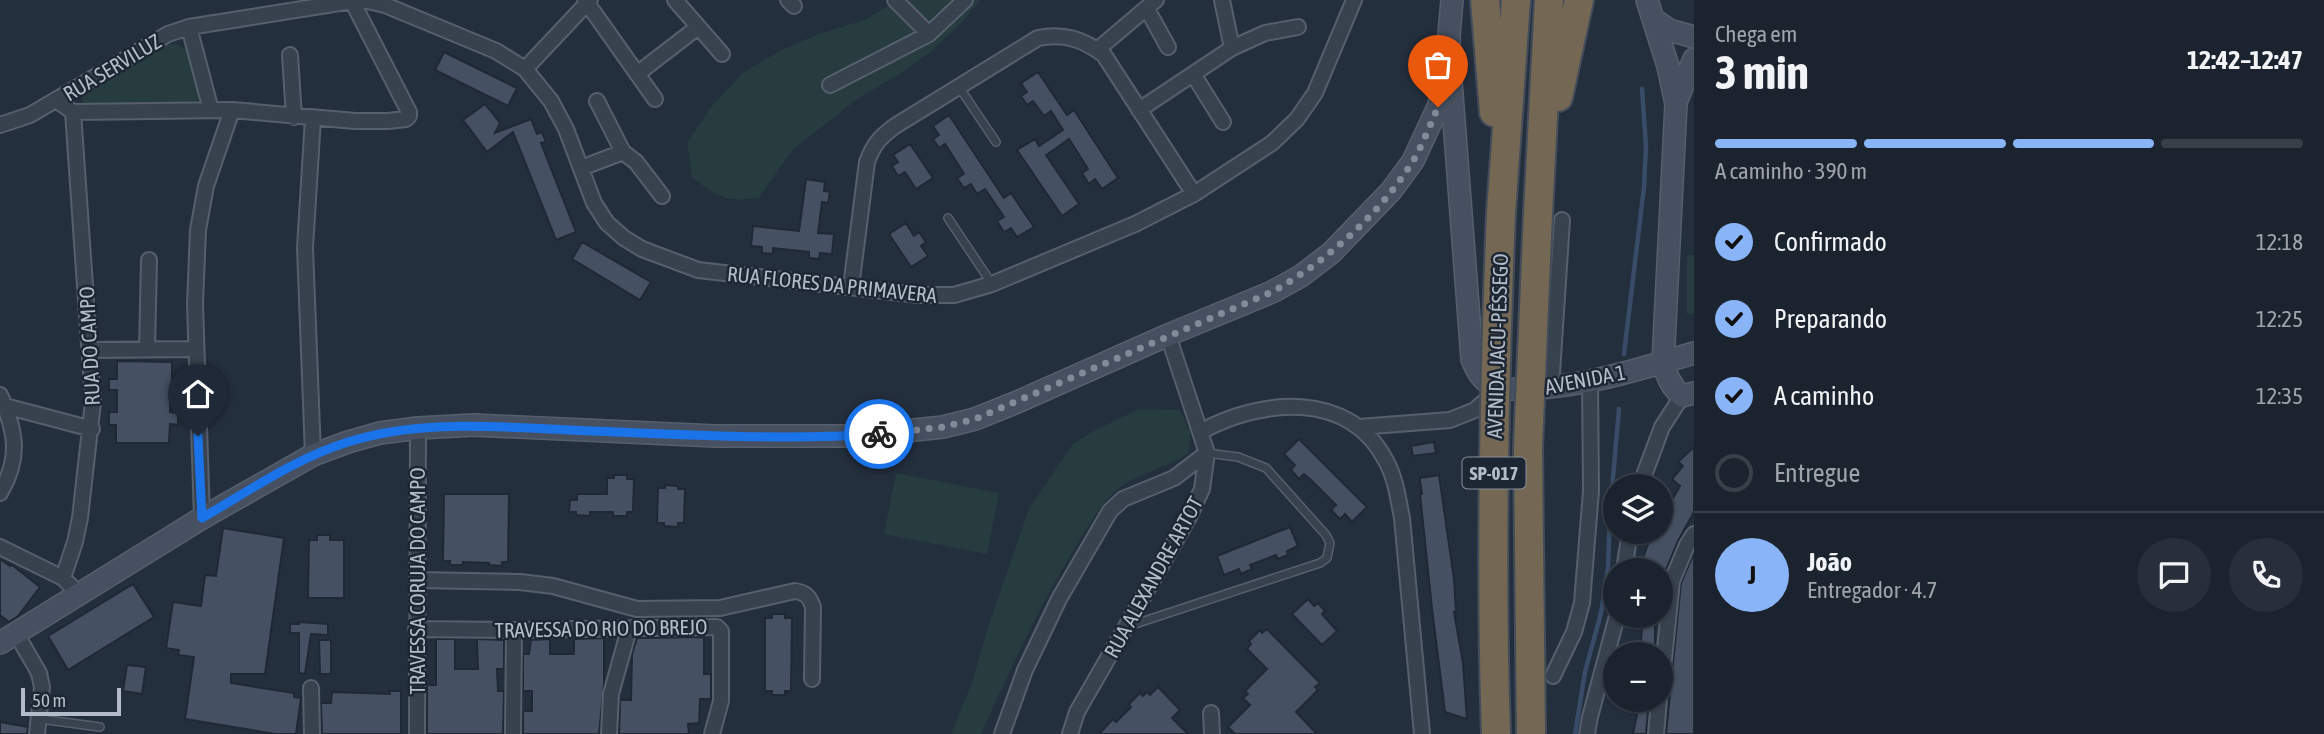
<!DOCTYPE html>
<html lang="pt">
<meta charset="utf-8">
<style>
:root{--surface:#1b232e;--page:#282f3a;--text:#f1f3f6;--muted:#a0a4aa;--line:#39404a;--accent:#8ab4f8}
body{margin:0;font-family:"Asap Condensed",sans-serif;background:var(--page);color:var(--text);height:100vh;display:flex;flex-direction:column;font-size:26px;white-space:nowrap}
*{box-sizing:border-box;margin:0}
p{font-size:23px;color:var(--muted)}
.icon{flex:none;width:38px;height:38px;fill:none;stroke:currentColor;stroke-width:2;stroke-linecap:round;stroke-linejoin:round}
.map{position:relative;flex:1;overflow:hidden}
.details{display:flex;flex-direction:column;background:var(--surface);width:630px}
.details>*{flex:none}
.tools{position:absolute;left:1603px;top:474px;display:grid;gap:14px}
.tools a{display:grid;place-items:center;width:70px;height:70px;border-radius:50%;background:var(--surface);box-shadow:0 2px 5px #0004,0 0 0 2px var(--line);font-size:35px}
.scale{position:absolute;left:21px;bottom:18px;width:100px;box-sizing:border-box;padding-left:7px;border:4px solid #b4bcc9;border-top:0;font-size:19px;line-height:24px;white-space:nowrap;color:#b4bcc9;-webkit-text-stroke:5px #1d2633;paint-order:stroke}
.pin{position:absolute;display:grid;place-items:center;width:60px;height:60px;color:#fff;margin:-72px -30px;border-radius:50% 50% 50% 0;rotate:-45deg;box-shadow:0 0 7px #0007}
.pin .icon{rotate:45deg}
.courier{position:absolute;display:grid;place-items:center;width:70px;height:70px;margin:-35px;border:5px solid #1a73e8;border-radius:50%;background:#fff;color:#222;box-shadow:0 2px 9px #0007}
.overview em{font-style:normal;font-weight:700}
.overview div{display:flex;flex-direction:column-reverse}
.overview{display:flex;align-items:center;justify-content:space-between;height:119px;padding:0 21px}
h1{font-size:46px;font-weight:700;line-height:52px}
.bar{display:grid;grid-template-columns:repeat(4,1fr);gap:10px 7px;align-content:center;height:84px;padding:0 21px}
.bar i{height:9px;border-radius:5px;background:var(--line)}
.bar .on{background:var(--accent)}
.bar p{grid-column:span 4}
.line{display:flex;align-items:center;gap:18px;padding:0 21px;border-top:2px solid var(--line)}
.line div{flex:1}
.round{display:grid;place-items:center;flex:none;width:74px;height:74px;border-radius:37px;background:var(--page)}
ol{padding:0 21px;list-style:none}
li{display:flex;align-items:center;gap:21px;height:77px}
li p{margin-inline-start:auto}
li .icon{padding:7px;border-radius:50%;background:var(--accent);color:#111;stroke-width:4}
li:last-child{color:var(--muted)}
li i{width:38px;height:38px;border:4px solid var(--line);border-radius:50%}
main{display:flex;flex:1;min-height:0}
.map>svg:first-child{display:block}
</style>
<main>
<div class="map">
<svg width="1694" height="734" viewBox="0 0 1694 734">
<rect width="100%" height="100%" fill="#242f3e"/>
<path fill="#263c3f" d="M897 0H980L963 21 933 50 898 75 860 97 792 150 759 198C725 202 719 198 692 177L687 143 711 107 743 73 781 50 821 33 865 20Z
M170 44 178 45 192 53 200 96 195 104 88 106 83 102 82 92 162 46Z
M1687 255H1694V314H1687Z
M1139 409 1180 410 1190 432 1189 452C1169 469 1140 471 1119 488 1101 502 1089 525 1077 544 1040 605 1010 669 981 734H951L973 680 987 630 1029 509 1072 445 1090 433Z
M896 473 999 493 987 554 884 534Z"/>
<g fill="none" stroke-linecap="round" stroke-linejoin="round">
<path stroke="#394c67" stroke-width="4.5" d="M1624 354 1644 187 1646 146 1642 89
M1575 734 1585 672 1601 613 1608 568 1610 512 1619 409"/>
</g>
<path fill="#455162" stroke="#1f2835" stroke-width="2" d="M444 52 517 88 508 106 435 70Z
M1038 72 1067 115 1074 110 1118 178 1102 189 1095 179 1089 184 1082 173 1088 169 1069 139 1055 149 1046 155 1079 204 1062 216 1017 150 1035 139 1039 146 1063 130 1051 111 1044 116 1033 101 1027 105 1021 96 1027 92 1021 83Z
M485 104 500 123 495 133 531 119 537 134 542 132 546 142 541 143 576 232 556 240 513 132 487 152 463 120Z
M949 115 1004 198 1011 193 1034 227 1017 237 1011 228 1004 232 997 221 1004 217 985 189 977 194 971 184 964 188 957 178 964 174 945 144 939 148 933 139 939 135 933 126Z
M910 144 933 178 916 189 905 172 898 176 892 166 898 162 893 155Z
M806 179 825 182 824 191 830 192 828 203 822 202 818 233 834 234 832 254 820 253 819 259 809 258V252L773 248V254L762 253V247L751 246 753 226 799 231Z
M906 223 914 236 919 232 926 242 921 246 928 256 911 267 889 234Z
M582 242 651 282 640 300 572 259Z
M117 361 172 362V379H177V390H171L170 412 178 413V425L170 424 169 443H116V425H109V412H117V390H109V379H117Z
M1299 439 1367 507 1352 522 1345 514 1340 519 1331 510 1336 505 1312 481 1304 474 1299 479 1291 470 1295 465 1284 454Z
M1434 442 1436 453 1413 456 1411 446Z
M1694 447V512L1678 541 1663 577 1661 595V570H1639L1652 532H1661V519L1680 486 1672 479 1683 466 1678 462Z
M614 475H627V479H634L633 512H627V516H613V512H590V516L576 515V512H569L570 500H577V494H607V478H614Z
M1439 475 1454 579 1456 611 1454 612 1463 663 1467 719 1445 712 1432 609 1420 494H1422L1420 481V478Z
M665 485 678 486V489H685L684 523H678V527L664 526V523H657L658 488H665Z
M444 494H509L508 562H502V566L489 565V563L463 562V565H450V561H443Z
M1290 527 1298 546 1287 551 1288 555 1278 559 1276 555 1250 565 1252 569 1241 574 1239 569 1224 575 1217 556Z
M223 528 284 538 265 674H231V683L294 693V697L301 698 296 734H275L185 719 194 657 178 655 179 650 166 648 173 602 201 606 205 575 216 576Z
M317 535H330V540H344V598H308L309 540H317Z
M1694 553V734H1666L1681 583Z
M0 559 10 566 12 565 40 587 18 616 9 622 0 615Z
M133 584 154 617 68 670 48 636Z
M1308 599 1314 606 1318 603 1325 611 1322 614 1337 631 1322 645 1292 614Z
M772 614H785V618H792L791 691H785V695H772V691H765V618H772Z
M1634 616H1655V654H1640L1642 629H1634Z
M299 622 328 624V635L311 634 305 674 299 673V633H290V624H299Z
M1267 629 1320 683 1315 687 1318 690 1296 712 1317 734H1235L1228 727 1250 705 1243 698 1248 694 1245 691 1267 669 1247 649 1251 644 1249 641 1260 630 1262 633Z
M704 637V674H711V699H700L699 723 688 724 689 734H619L620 700H631L632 654 637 638Z
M604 638V684L599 734H523V711H532V691H523V654H529L531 640 550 639V654H574V639Z
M436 639H455V669H478L477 639 504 640V669H497L498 691H504L503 734H427V685H436Z
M319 640H331V674H320Z
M127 665 146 667 142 694 123 691Z
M1158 687 1180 710 1172 718 1188 734H1099L1113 719 1116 722 1131 707 1129 704 1140 693 1143 696 1147 692 1150 695Z
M389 691H401V734H322L321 703H331L332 692 390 694Z
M1640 700H1649L1646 734H1633Z
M0 722 28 727 27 734H0Z"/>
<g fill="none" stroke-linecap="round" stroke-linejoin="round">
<g stroke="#565f6c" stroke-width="10">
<path id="lane" d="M959 87 996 142
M948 218 992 284
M1129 626 1320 563 1327 558 1330 543 1326 535 1266 468 1238 457 1207 453
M40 719 100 727"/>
</g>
<g stroke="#565f6c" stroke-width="18">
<path id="street" d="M585 0 655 99
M675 0 722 54
M788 0 794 6
M895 0 929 34
M1222 0 1232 48
M1147 9 1168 47
M189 27 211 110
M1097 50 1156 0
M290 55 294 117
M525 69 590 0
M637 74 698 27
M1193 74 1223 122
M830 85 929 34 965 0
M56 100 73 112 232 110 355 121H388L406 119 409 116V112L352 1
M1139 110 1232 48 1265 33 1298 27
M0 125 30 115 168 34 189 27 352 1H368L385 5 496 51 525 69 551 101 566 129 594 203 607 223 624 238 642 249 698 270 919 295H954L992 284 1135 224 1194 194 1272 143 1297 119 1315 93 1354 0
M623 152 636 162 662 196
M581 168 623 152 597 101
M851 287 867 162C873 145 880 137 895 126L1038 38C1064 33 1083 39 1104 55L1194 194
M147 349 149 260
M91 350 195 349
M1551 388 1562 220
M0 395C16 431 21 458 0 493
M0 407 5 406 92 429
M1359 427 1450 420 1475 410 1495 392
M1200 432C1260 399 1349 389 1386 461 1396 479 1398 499 1402 518L1422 734
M313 455 305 248 313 118
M1640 486 1662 427 1682 396
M202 518 195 304 198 230 206 186 232 110
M0 547 63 578 79 594
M1624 570 1630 532
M63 578 75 542 80 518 93 402 73 112
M418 580 520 582 553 586 637 609 720 608 795 591C806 593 809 596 813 607L812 679
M416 629 514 630 717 627 721 631V701L712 734
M17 635 39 673 42 687 37 734
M1553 676 1574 632 1582 603 1591 491 1590 380
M311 688 312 734
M1661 688 1672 581 1687 545 1694 534
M1211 713 1212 734
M417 734 418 428
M513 734 514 630
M609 734 611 694 629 629
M1002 734 1025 670 1059 599 1110 511 1123 499 1174 478 1207 453
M1070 734 1077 712 1189 517 1202 489 1207 453 1168 335
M1587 734 1590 717 1617 616
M1656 734 1659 700"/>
</g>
<g stroke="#565f6c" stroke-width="24">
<path id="secondary" d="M1452 0 1449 35 1450 68 1472 359C1477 372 1482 381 1495 387 1502 390 1513 389 1521 389 1579 388 1638 370 1694 353
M1647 0 1668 66 1676 104 1663 363C1667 376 1671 387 1682 396L1694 393
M1653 19 1669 30 1694 37
M1676 102 1694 59
M0 643 202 518 313 455 348 442 380 433 418 428 474 425 715 436H858L943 427 975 419 1015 403 1168 335 1272 292 1301 276 1331 253 1391 191 1413 161 1438 107 1450 68"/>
</g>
<g stroke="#434c59" stroke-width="32">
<path id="highway" d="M1485 0 1494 112
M1558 97 1579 0
M1501 213 1516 0
M1538 214 1549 0"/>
</g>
<use href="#lane" stroke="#38414e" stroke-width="7"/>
<use href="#street" stroke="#38414e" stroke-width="14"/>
<use href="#secondary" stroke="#465061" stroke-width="21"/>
<use href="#highway" stroke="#746855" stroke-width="28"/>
<g stroke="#434c59" stroke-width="32" stroke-linecap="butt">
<path id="highway-bridge" d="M1496 734C1490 560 1494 387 1501 213
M1531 734 1528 447 1538 214"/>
</g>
<use href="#highway-bridge" stroke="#746855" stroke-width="28"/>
</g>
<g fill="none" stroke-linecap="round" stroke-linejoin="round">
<path stroke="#828b98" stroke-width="7" stroke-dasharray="0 12.6" d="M879 434 943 427 975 419 1272 292C1327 261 1379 215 1413 161 1423 144 1430 125 1438 107"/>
<path stroke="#1a73e8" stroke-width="9" d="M198 436 202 518C249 491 296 458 348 442 420 419 496 427 570 430 673 434 777 441 879 434"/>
</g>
<g text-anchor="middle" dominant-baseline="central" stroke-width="5" stroke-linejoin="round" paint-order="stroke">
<rect fill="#1d2633" stroke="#878f9c" stroke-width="2" x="1462.5" y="457.5" width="63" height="31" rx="5"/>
<g font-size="19" font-weight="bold" fill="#b4bcc9">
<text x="1494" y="473">SP-017</text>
</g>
<g font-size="21" fill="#b4bcc9" stroke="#1d2633">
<text transform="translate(112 67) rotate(-31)">RUA SERVILUZ</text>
<text transform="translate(832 284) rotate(6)">RUA FLORES DA PRIMAVERA</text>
<text transform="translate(89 346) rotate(-93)">RUA DO CAMPO</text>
<text transform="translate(1497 346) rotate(-88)">AVENIDA JACU-PÊSSEGO</text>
<text transform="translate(1585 379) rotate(-11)">AVENIDA 1</text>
<text transform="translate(1153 577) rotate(-61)">RUA ALEXANDRE ARTOT</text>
<text transform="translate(417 581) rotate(-90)">TRAVESSA CORUJA DO CAMPO</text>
<text transform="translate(601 628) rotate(-1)">TRAVESSA DO RIO DO BREJO</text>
</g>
</g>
</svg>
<div class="tools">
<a><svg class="icon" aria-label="layers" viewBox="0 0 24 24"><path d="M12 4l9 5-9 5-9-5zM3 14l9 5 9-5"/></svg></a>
<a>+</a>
<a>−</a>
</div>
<div class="scale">50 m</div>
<div class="pin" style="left:1438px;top:107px;background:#ea580c"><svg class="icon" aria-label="bag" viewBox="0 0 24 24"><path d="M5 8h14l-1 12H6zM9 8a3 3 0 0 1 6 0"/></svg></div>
<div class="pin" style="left:198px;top:436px;background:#1f2937"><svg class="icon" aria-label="home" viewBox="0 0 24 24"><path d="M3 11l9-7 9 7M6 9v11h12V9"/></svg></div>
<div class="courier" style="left:879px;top:434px"><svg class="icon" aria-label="bike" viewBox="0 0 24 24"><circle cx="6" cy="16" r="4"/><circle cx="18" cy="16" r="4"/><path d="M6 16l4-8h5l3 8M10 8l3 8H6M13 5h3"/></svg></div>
</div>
<section class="details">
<div class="overview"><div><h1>3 min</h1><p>Chega em</p></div><em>12:42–12:47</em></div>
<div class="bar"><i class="on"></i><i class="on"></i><i class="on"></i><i></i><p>A caminho · 390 m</p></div>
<ol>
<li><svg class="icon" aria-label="check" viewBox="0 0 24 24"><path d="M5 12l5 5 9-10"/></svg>Confirmado<p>12:18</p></li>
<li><svg class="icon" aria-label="check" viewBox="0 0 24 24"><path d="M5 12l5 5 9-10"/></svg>Preparando<p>12:25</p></li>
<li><svg class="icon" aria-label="check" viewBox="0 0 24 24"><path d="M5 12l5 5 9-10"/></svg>A caminho<p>12:35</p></li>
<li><i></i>Entregue</li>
</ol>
<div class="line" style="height:126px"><b class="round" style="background:var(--accent);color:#111">J</b><div><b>João</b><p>Entregador · 4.7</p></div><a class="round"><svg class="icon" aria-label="chat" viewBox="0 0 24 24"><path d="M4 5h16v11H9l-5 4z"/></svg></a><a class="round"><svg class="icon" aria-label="phone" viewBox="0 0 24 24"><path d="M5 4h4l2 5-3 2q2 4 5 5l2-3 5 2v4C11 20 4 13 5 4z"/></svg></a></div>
</section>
</main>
